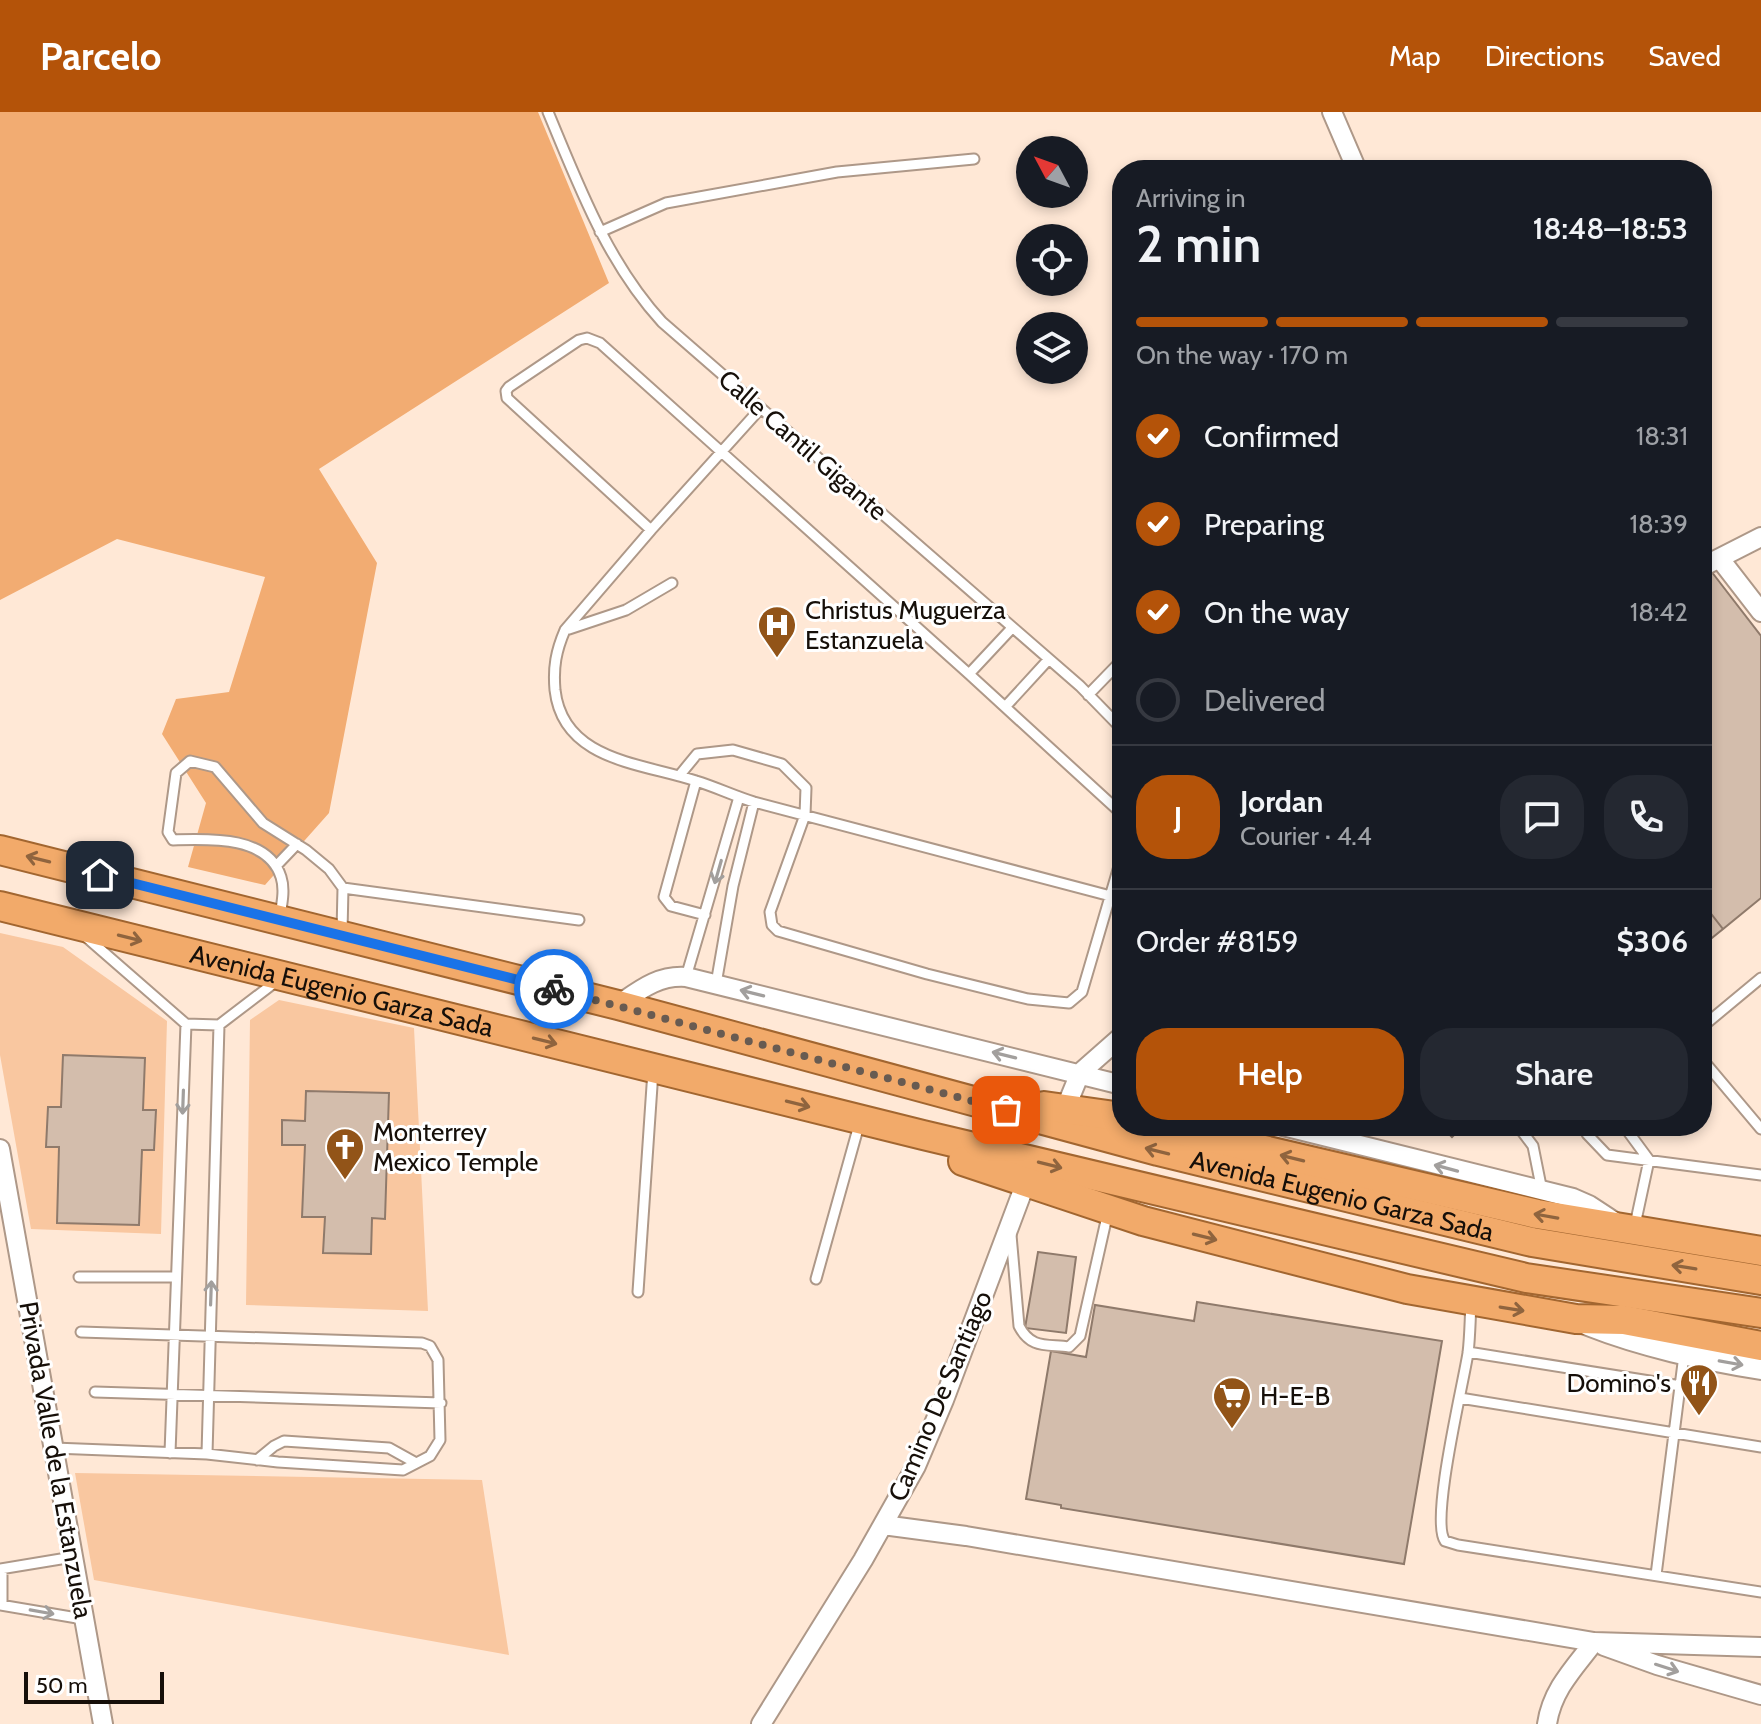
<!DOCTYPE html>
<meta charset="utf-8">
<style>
:root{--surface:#171b24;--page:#242831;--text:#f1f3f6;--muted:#9ea1a6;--line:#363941;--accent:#b45309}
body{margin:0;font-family:Cabin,sans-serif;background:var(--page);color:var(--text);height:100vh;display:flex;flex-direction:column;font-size:30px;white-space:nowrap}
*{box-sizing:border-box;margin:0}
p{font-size:26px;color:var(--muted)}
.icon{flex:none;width:44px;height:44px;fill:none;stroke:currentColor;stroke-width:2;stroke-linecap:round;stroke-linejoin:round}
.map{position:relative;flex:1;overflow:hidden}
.drawer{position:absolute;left:1112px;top:48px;width:600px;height:976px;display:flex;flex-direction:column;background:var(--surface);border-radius:32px;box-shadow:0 4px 12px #0003}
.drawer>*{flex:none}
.needle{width:52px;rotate:311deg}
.tools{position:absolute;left:1016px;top:24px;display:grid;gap:16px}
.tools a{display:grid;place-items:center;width:72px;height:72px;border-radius:50%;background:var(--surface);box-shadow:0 4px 12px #0003;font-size:40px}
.scale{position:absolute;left:24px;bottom:20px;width:140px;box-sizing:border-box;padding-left:8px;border:4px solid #160f09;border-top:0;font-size:22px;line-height:28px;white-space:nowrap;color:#160f09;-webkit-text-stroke:6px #fff;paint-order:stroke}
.pin{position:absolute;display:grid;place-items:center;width:68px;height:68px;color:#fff;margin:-34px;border-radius:16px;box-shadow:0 4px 12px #0006}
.courier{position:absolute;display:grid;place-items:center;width:80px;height:80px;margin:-40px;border:6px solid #1a73e8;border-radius:50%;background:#fff;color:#222;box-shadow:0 2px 10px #0007}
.headline em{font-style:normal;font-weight:600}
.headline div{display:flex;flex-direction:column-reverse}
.headline{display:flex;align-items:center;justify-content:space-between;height:136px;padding:0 24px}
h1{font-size:52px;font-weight:600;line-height:60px}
.bar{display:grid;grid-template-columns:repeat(4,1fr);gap:12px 8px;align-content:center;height:96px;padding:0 24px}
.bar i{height:10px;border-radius:6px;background:var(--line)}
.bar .active{background:var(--accent)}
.bar p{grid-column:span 4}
.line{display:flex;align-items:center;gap:20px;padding:0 24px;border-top:2px solid var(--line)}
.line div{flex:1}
.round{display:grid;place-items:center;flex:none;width:84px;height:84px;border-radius:32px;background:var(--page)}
ol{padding:0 24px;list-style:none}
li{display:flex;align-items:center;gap:24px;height:88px}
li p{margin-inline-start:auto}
li .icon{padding:8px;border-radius:50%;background:var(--accent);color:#fff;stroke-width:4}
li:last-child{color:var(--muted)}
li i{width:44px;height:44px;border:4px solid var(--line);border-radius:50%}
.action{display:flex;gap:16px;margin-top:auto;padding:16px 24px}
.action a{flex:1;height:92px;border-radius:32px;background:var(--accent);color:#fff;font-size:32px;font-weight:600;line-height:92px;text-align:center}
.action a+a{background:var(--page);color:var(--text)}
header{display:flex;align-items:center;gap:48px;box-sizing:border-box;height:112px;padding:0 40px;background:var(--accent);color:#fff}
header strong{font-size:38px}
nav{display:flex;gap:44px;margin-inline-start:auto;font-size:28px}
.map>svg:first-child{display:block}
</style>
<header>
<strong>Parcelo</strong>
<nav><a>Map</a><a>Directions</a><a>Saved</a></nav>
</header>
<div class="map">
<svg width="1761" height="1612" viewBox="0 0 1761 1612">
<rect width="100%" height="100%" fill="#ffe8d6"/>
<path fill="#f9c7a0" d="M0 821 63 835 167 909 161 1122 31 1117 0 943Z
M279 888 414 916 428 1199 246 1193 250 908Z
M75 1361 482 1368 509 1543 94 1468Z"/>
<path fill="#f2ac72" d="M0 0H538L609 171 319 357 377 451 329 701 265 773 188 755 206 691 162 622 176 587 229 580 265 465 117 427 0 488Z"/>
<path fill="#d3bdac" stroke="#8f7a6b" stroke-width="2" d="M1711 459 1761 524V786L1723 817 1702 790V464Z
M1702 790 1723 817 1702 834Z
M63 943 145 946 143 998H156L154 1038H142L139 1113 57 1111 59 1035H46L48 995H61Z
M306 979 389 981 385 1107 372 1106 371 1142 323 1141 325 1105H302L305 1033H282V1008L305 1009Z
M1441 1014H1463L1452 1025Z
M1038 1140 1076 1145 1066 1221 1025 1216Z
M1197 1190 1442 1229 1404 1452 1061 1396V1393L1026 1387 1051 1239 1086 1245 1095 1193 1194 1209Z"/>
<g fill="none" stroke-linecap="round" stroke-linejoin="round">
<g stroke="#ae9888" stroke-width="13">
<path id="service" d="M548 0C579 74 607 150 662 210L1080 574 1122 617
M600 120 666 91 837 60 974 47
M760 297 651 418 565 518C556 539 553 555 555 578 563 649 642 651 696 669 716 675 734 684 754 690L1122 787
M651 418 507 286 506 279 509 275 579 228 587 226 600 231 969 562 1122 702
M569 517 626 498 672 471
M969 562 1012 516
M1088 583 1122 548
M1005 595 1049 547
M679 664 697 642 733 638 782 652 806 676 805 703 770 800 772 813 778 819 927 862 1028 887 1069 891 1082 880 1122 744
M696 669 664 785 671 794 705 803
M276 754 297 732
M343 776 579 808
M280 804C282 791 285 777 281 765 268 723 207 727 173 728L168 720 176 661 190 649 215 655 263 711 306 738 329 757 343 776 342 820
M85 824 186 912 219 913 278 868
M686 865 739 685
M716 872 733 774 754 690
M1702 915 1761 866
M1702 947 1761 1017
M1518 1014 1533 1034 1542 1079
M1585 1014 1587 1022 1607 1043 1761 1063
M1624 1014 1649 1048 1635 1113
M1011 1123 1019 1214C1031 1237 1046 1232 1069 1235L1080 1224 1108 1100
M79 1165H176
M816 1167 859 1013
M638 1180 653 959
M1471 1192C1470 1208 1470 1225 1468 1241 1463 1273 1430 1409 1445 1429L1458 1433 1761 1480
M1468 1240 1681 1274
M95 1280 441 1291
M1460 1286 1761 1335
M54 1336 207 1342 278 1350 403 1358 430 1344 440 1328 438 1248 430 1234 422 1231 81 1220
M170 1341 186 912
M207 1342 219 913
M257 1348 274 1334 284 1329 389 1336 416 1351
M0 1457 73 1445
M1656 1463 1684 1243
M0 1493 83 1507
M2 1493V1457"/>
</g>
<g stroke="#ae9888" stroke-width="22">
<path id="minor" d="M1332 0 1357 58
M1720 447 1761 500
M1702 455 1761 425
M618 893C640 878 658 863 686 865L1122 973
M1066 995 1080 961 1122 924
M1283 1014 1573 1086 1589 1093 1618 1112
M0 1037 103 1612
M883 1413 966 1424 1594 1530 1761 1535
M1604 1534 1657 1553 1761 1583
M761 1612 863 1448 916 1354 944 1288 1026 1070
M1547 1612C1552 1578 1574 1556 1594 1530"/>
</g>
<g stroke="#ae9888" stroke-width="26">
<path id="tertiary" d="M1588 1212C1644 1234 1701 1246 1761 1256"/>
</g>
<g stroke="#a26630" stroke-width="32">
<g id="trunk">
<path id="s1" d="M0 738 618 893 1158 1039 1532 1130 1761 1168"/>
<path id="s2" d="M0 794 923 1023 1526 1166 1761 1201"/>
<path d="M1044 994 1122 1005"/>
<path d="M1161 1014 1537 1102 1761 1139"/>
<path d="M963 1049 1143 1109 1407 1177 1576 1207 1624 1208 1761 1234"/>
</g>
</g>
<use href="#service" stroke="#fff" stroke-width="9"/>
<use href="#minor" stroke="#fff" stroke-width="18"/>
<use href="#tertiary" stroke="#fff" stroke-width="22"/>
<use href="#trunk" stroke="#f2aa6a" stroke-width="28"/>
</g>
<defs><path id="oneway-shaft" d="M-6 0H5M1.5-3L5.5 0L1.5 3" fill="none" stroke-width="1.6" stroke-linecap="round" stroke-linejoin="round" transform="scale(2)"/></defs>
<g stroke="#8f643e">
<use href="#oneway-shaft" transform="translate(38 747) rotate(-166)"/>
<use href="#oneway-shaft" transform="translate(130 826) rotate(14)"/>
<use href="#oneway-shaft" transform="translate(545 929) rotate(14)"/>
<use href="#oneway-shaft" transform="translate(798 992) rotate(14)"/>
<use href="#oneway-shaft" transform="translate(1157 1039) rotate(-166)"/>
<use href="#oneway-shaft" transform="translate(1292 1046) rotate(-166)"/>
<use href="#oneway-shaft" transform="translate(1050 1053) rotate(14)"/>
<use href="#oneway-shaft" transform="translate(1546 1104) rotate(-170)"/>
<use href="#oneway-shaft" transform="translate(1205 1125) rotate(14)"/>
<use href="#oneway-shaft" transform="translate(1684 1155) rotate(-171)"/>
<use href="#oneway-shaft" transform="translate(1512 1197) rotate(9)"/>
</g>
<g stroke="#a29f9d">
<use href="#oneway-shaft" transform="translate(718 760) rotate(106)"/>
<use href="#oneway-shaft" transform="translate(752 881) rotate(-166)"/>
<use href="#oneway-shaft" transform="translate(1004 943) rotate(-166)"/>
<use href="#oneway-shaft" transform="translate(183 990) rotate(92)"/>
<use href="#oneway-shaft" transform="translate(1446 1056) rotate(-165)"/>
<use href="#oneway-shaft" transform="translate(211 1181) rotate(-88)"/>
<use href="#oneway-shaft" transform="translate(1731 1251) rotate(10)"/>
<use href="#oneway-shaft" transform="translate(42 1500) rotate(10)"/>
<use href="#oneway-shaft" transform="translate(1667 1556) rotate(18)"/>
</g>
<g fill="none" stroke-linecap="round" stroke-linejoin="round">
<path stroke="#685b51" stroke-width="8" stroke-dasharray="0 14.4" d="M554 877 1006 998"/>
<path stroke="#1a73e8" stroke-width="10" d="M100 763 554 877"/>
</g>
<defs>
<g id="hospital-pin" transform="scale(2)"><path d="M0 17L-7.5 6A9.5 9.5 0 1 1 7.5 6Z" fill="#925418" stroke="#fff"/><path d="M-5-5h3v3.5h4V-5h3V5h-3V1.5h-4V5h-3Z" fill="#fff"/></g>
<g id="church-pin" transform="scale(2)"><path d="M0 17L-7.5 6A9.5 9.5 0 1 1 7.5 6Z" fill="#925418" stroke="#fff"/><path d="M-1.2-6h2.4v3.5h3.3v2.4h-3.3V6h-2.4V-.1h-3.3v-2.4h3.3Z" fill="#fff"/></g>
<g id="restaurant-pin" transform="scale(2)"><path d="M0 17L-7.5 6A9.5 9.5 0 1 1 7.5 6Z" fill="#925418" stroke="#fff"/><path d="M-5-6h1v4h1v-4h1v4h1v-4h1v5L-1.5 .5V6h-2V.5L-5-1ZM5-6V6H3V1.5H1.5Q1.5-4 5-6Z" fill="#fff"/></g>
<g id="supermarket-pin" transform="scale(2)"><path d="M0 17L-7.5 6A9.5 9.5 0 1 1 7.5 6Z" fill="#925418" stroke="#fff"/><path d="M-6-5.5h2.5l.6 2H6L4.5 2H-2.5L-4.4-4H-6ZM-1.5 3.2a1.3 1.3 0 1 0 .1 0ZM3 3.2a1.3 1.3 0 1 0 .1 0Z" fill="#fff"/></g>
</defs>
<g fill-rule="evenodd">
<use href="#hospital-pin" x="777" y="513"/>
<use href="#church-pin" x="345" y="1035"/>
<use href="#restaurant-pin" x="1699" y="1271"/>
<use href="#supermarket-pin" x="1232" y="1284"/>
</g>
<g text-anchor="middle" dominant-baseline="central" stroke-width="6" stroke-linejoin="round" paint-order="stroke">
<g font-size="26" fill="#160f09" stroke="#fff">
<text transform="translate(803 333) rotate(41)">Calle Cantil Gigante</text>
<text stroke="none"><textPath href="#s2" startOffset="352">Avenida Eugenio Garza Sada</textPath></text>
<text stroke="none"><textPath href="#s1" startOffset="1386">Avenida Eugenio Garza Sada</textPath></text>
<text transform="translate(940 1284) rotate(-67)">Camino De Santiago</text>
<text transform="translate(56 1348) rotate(80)">Privada Valle de la Estanzuela</text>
</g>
<g font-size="26" fill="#160f09" stroke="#fff" text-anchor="start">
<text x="805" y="498">Christus Muguerza<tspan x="805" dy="30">Estanzuela</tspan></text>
<text x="373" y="1020">Monterrey<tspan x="373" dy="30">Mexico Temple</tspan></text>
<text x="1671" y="1271" text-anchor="end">Domino's</text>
<text x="1260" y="1284">H-E-B</text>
</g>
</g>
</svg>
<div class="tools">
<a><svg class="needle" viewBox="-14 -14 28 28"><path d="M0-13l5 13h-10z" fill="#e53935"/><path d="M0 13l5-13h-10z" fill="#9ea1a6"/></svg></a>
<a><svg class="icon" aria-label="locate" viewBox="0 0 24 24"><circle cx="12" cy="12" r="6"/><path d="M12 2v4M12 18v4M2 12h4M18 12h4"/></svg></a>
<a><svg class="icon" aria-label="layers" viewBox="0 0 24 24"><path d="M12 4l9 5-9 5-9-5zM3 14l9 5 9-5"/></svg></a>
</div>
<div class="scale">50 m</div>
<div class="pin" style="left:1006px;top:998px;background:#ea580c"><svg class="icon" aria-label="bag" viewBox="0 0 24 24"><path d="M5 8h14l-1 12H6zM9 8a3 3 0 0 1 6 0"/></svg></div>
<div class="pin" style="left:100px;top:763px;background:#1f2937"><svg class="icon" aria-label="home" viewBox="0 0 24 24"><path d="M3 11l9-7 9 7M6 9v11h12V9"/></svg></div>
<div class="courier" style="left:554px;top:877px"><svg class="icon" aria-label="bike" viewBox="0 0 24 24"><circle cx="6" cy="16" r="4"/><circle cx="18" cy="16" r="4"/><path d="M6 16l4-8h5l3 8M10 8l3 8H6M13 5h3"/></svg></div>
<section class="drawer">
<div class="headline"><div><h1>2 min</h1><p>Arriving in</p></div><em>18:48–18:53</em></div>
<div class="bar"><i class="active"></i><i class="active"></i><i class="active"></i><i></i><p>On the way · 170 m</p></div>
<ol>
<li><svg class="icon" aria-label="check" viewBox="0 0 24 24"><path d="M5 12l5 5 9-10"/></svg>Confirmed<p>18:31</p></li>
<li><svg class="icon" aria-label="check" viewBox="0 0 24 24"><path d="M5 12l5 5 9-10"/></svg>Preparing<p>18:39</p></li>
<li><svg class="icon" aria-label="check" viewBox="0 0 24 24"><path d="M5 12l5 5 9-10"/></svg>On the way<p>18:42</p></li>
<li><i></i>Delivered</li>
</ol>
<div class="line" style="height:144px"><b class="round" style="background:var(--accent);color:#fff">J</b><div><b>Jordan</b><p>Courier · 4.4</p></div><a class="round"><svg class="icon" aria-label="chat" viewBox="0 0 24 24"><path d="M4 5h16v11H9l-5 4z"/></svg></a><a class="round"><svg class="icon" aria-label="phone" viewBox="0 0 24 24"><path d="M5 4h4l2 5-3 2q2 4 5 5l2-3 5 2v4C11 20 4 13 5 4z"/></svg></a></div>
<div class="line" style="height:104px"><div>Order #8159</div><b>$306</b></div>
<div class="action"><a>Help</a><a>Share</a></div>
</section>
</div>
